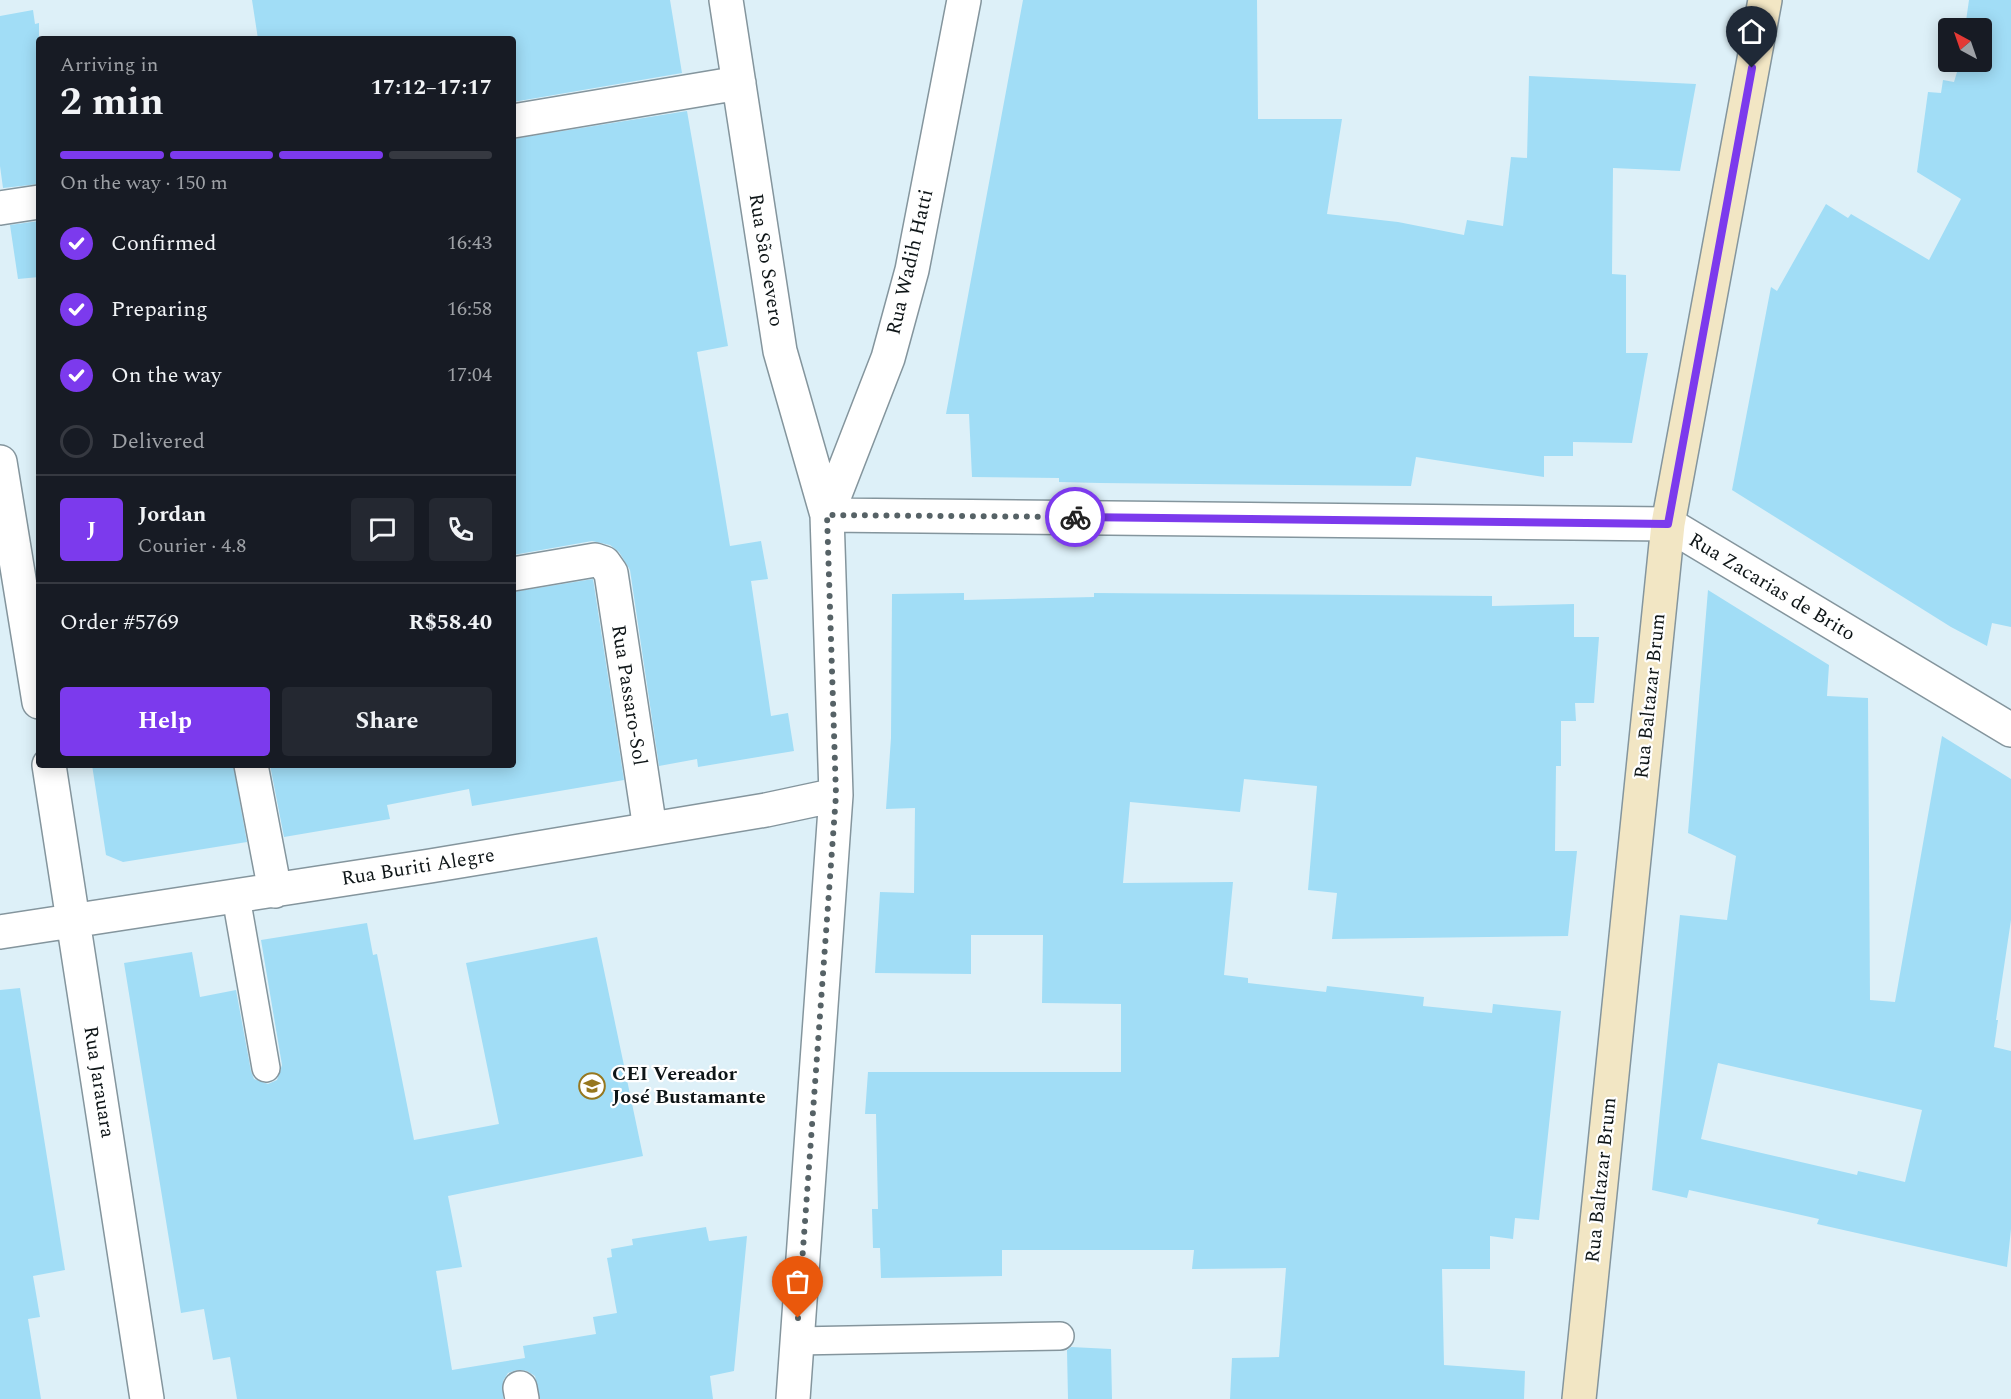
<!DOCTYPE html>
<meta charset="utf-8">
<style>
:root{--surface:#171b24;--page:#242831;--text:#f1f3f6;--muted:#9ea1a6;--line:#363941;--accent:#7c3aed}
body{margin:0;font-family:Spectral,serif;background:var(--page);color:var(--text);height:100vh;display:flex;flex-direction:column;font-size:22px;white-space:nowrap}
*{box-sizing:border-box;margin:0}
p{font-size:20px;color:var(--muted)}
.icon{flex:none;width:33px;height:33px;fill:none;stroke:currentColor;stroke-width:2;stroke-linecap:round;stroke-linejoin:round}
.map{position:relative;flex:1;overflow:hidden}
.panel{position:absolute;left:36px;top:36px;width:480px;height:732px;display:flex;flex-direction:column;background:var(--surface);border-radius:6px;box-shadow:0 3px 15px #0003}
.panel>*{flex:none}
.needle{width:39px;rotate:320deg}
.tools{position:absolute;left:1938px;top:18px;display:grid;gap:12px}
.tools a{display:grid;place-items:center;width:54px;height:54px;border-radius:6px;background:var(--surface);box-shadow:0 3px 15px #0003;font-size:30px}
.pin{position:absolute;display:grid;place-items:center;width:51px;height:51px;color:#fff;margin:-62px -26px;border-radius:50% 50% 50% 0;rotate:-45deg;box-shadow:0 0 6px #0007}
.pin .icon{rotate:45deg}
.courier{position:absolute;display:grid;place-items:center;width:60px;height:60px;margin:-30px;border:4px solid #7c3aed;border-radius:50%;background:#fff;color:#222;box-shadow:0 2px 8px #0007}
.overview em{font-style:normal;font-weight:700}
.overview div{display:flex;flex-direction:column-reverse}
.overview{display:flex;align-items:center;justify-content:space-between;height:102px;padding:0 24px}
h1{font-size:39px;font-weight:700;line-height:45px}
.bar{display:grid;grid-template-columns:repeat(4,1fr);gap:9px 6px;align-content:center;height:72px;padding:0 24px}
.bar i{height:8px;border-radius:4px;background:var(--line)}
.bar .active{background:var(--accent)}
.bar p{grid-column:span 4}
.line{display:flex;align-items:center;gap:15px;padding:0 24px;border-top:2px solid var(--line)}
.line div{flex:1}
.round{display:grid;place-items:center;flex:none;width:63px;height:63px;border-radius:6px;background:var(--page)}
ol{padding:0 24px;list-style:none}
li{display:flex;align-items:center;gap:18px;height:66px}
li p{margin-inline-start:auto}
li .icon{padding:6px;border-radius:50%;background:var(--accent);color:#fff;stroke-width:4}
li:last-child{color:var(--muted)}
li i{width:33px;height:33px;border:3px solid var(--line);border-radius:50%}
.primary-button{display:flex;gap:12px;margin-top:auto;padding:12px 24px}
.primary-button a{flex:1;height:69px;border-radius:6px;background:var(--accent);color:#fff;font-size:24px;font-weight:700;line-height:69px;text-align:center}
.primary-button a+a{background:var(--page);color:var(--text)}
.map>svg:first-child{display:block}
</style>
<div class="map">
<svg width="2011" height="1399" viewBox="0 0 2011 1399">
<rect width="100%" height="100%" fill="#ddf0f8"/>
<path fill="#a1ddf6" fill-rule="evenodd" d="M252 0H670L682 73 513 102V39H258Z
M1023 0H1257L1258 119H1342L1327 214 1398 222 1464 235 1467 220 1503 226 1511 157 1527 158 1529 76 1696 84 1680 171 1613 168 1612 274 1626 275V353H1648L1632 443 1573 442V456H1544V477L1416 457 1411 486 1100 483 1059 482V478L972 477 969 414H946Z
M1969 0H2011V627L1992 623 1987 646 1951 627 1732 490 1771 287 1777 291 1826 204 1848 218 1851 214 1929 260 1961 199 1917 172 1928 92 1941 93 1943 80 1954 82 1960 62H1982V28H1965Z
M33 10 35 24 39 23V184L3 188 0 166V16Z
M687 111 728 346 697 352 717 468 730 546 761 541 768 579 751 581 771 716 788 713 794 751 698 767 697 759 659 766 630 570 619 552 610 545 592 541 513 555V139Z
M39 221V277L18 279 10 225Z
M593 579 624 780 472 806 469 789 387 805 390 819 284 837 270 765H513V592Z
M1708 590 1829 665 1827 696 1868 698 1870 1000 1895 1002 1942 736 2011 779V920L1996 1020H1998L1994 1047 2011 1051V1229L2007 1267 1817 1224 1819 1219 1689 1190 1687 1198 1652 1190 1680 915 1727 920 1736 856 1688 833ZM1718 1063 1922 1110 1905 1182 1858 1171 1857 1175 1701 1139Z
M964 593V600L1094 597V593L1492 596V606L1574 604V637H1599L1594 703H1575L1576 721H1561V766H1556L1555 851H1577L1568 936 1332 939 1337 893 1308 890 1317 786 1244 779 1240 812 1130 802 1123 883 1233 882 1224 975 1248 978V983L1326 992 1327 986 1424 997 1423 1006 1492 1013 1493 1004 1561 1011 1539 1220 1515 1218 1513 1239 1490 1236V1269H1442L1444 1365 1525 1371 1524 1399H1230L1232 1358 1279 1357 1286 1268 1192 1269 1194 1250H1002V1276L881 1278 880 1248H873L872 1209H878L876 1114H865L868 1072H1121V1004L1042 1003 1043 935H971V974L875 973 880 892 914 893 915 808 886 809 891 738 892 594Z
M92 765H233L247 842 123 862 106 855Z
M367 923 373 955 377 954 414 1140 499 1124 466 963 597 937 643 1156 448 1196 462 1267 436 1271 452 1370 525 1358 523 1346 596 1334 593 1317 617 1313 607 1258 612 1257 611 1249 633 1245 632 1239 706 1227 709 1241 747 1236 734 1371 710 1376 713 1399H540L535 1376 527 1371 517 1370 508 1373 503 1381V1399H237L230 1357 213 1360 204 1309 181 1313 124 963 192 952 200 997 236 990 251 1071 254 1079 268 1084 277 1080 282 1065 261 940Z
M20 988 65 1270 33 1276 40 1317 28 1319 41 1399H0V990Z
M1071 1347 1111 1349 1112 1399H1068L1067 1350Z"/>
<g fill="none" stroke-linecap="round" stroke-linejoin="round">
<g stroke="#84959d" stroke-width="30">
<path id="lane" d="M236 897 266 1068
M797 1341 1060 1336"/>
</g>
<g stroke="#84959d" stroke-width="36">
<path id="street" d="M726 0 780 351 827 515 836 795 793 1399
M513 121 739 83
M0 208 39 202
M0 462 39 702
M827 515 1668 524 2011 730
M827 515 888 358 912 270 964 0
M513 574 595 560 604 563 611 573 650 829
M49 765 147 1399
M251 765 275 891
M0 932 430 866 766 810 836 795
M520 1388 522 1399"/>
</g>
<g stroke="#84959d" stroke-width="36">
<path id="secondary" d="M1579 1399 1668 524 1765 0"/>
</g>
<use href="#lane" stroke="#fff" stroke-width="27"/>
<use href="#street" stroke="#fff" stroke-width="33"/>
<use href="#secondary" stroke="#f2e6c4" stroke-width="33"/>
</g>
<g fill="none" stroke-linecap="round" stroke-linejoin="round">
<path stroke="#566266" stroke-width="6" stroke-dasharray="0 10.8" d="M798 1318 836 795 827 515 1075 517"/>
<path stroke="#7c3aed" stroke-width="8" d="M1075 517 1668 524 1752 68"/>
</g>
<defs>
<g id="school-ring" transform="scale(1.35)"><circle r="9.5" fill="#fff" stroke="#96771f" stroke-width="1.5"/><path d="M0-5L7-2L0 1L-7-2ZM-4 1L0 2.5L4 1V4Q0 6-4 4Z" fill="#96771f"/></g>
</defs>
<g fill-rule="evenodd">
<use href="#school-ring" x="592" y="1086"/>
</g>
<g text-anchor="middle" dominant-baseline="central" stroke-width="4.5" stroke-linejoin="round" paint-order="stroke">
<g font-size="20" fill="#0e1517" stroke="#fff">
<text transform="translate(766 260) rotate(81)">Rua São Severo</text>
<text transform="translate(910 262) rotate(-77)">Rua Wadih Hatti</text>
<text transform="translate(1772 587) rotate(31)">Rua Zacarias de Brito</text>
<text transform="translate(629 695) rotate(81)">Rua Passaro-Sol</text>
<text transform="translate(1650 696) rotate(-84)">Rua Baltazar Brum</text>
<text transform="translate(418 867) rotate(-9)">Rua Buriti Alegre</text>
<text transform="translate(99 1082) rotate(81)">Rua Jarauara</text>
<text transform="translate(1601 1180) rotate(-84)">Rua Baltazar Brum</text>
</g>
<g font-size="20" font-weight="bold" fill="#0e1517" stroke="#fff" text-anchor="start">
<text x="612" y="1074">CEI Vereador<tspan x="612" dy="23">José Bustamante</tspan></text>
</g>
</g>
</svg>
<div class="tools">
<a><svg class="needle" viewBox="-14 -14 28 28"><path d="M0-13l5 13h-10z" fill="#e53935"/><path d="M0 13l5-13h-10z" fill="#9ea1a6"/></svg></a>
</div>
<div class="pin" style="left:798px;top:1318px;background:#ea580c"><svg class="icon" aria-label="bag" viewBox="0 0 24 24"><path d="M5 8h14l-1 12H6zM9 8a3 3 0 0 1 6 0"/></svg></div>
<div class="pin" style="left:1752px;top:68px;background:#1f2937"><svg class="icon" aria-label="home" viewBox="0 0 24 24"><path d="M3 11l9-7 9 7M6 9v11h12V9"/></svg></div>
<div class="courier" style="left:1075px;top:517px"><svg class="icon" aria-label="bike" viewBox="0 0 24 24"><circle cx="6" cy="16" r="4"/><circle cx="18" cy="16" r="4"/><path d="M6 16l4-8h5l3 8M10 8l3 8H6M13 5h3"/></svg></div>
<section class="panel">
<div class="overview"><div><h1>2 min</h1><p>Arriving in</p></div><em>17:12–17:17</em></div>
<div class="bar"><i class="active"></i><i class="active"></i><i class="active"></i><i></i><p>On the way · 150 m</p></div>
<ol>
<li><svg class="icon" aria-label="check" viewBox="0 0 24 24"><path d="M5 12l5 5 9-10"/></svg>Confirmed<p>16:43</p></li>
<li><svg class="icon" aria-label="check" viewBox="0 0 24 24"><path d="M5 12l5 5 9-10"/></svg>Preparing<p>16:58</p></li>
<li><svg class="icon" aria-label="check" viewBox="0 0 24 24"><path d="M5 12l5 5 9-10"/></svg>On the way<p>17:04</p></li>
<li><i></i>Delivered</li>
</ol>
<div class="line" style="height:108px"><b class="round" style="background:var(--accent);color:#fff">J</b><div><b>Jordan</b><p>Courier · 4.8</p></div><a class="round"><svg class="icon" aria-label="chat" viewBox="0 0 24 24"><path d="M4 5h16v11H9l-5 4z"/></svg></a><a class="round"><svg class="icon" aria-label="phone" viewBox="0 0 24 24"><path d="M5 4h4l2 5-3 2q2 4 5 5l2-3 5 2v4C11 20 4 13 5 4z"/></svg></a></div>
<div class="line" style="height:78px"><div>Order #5769</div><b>R$58.40</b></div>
<div class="primary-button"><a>Help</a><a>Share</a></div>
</section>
</div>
